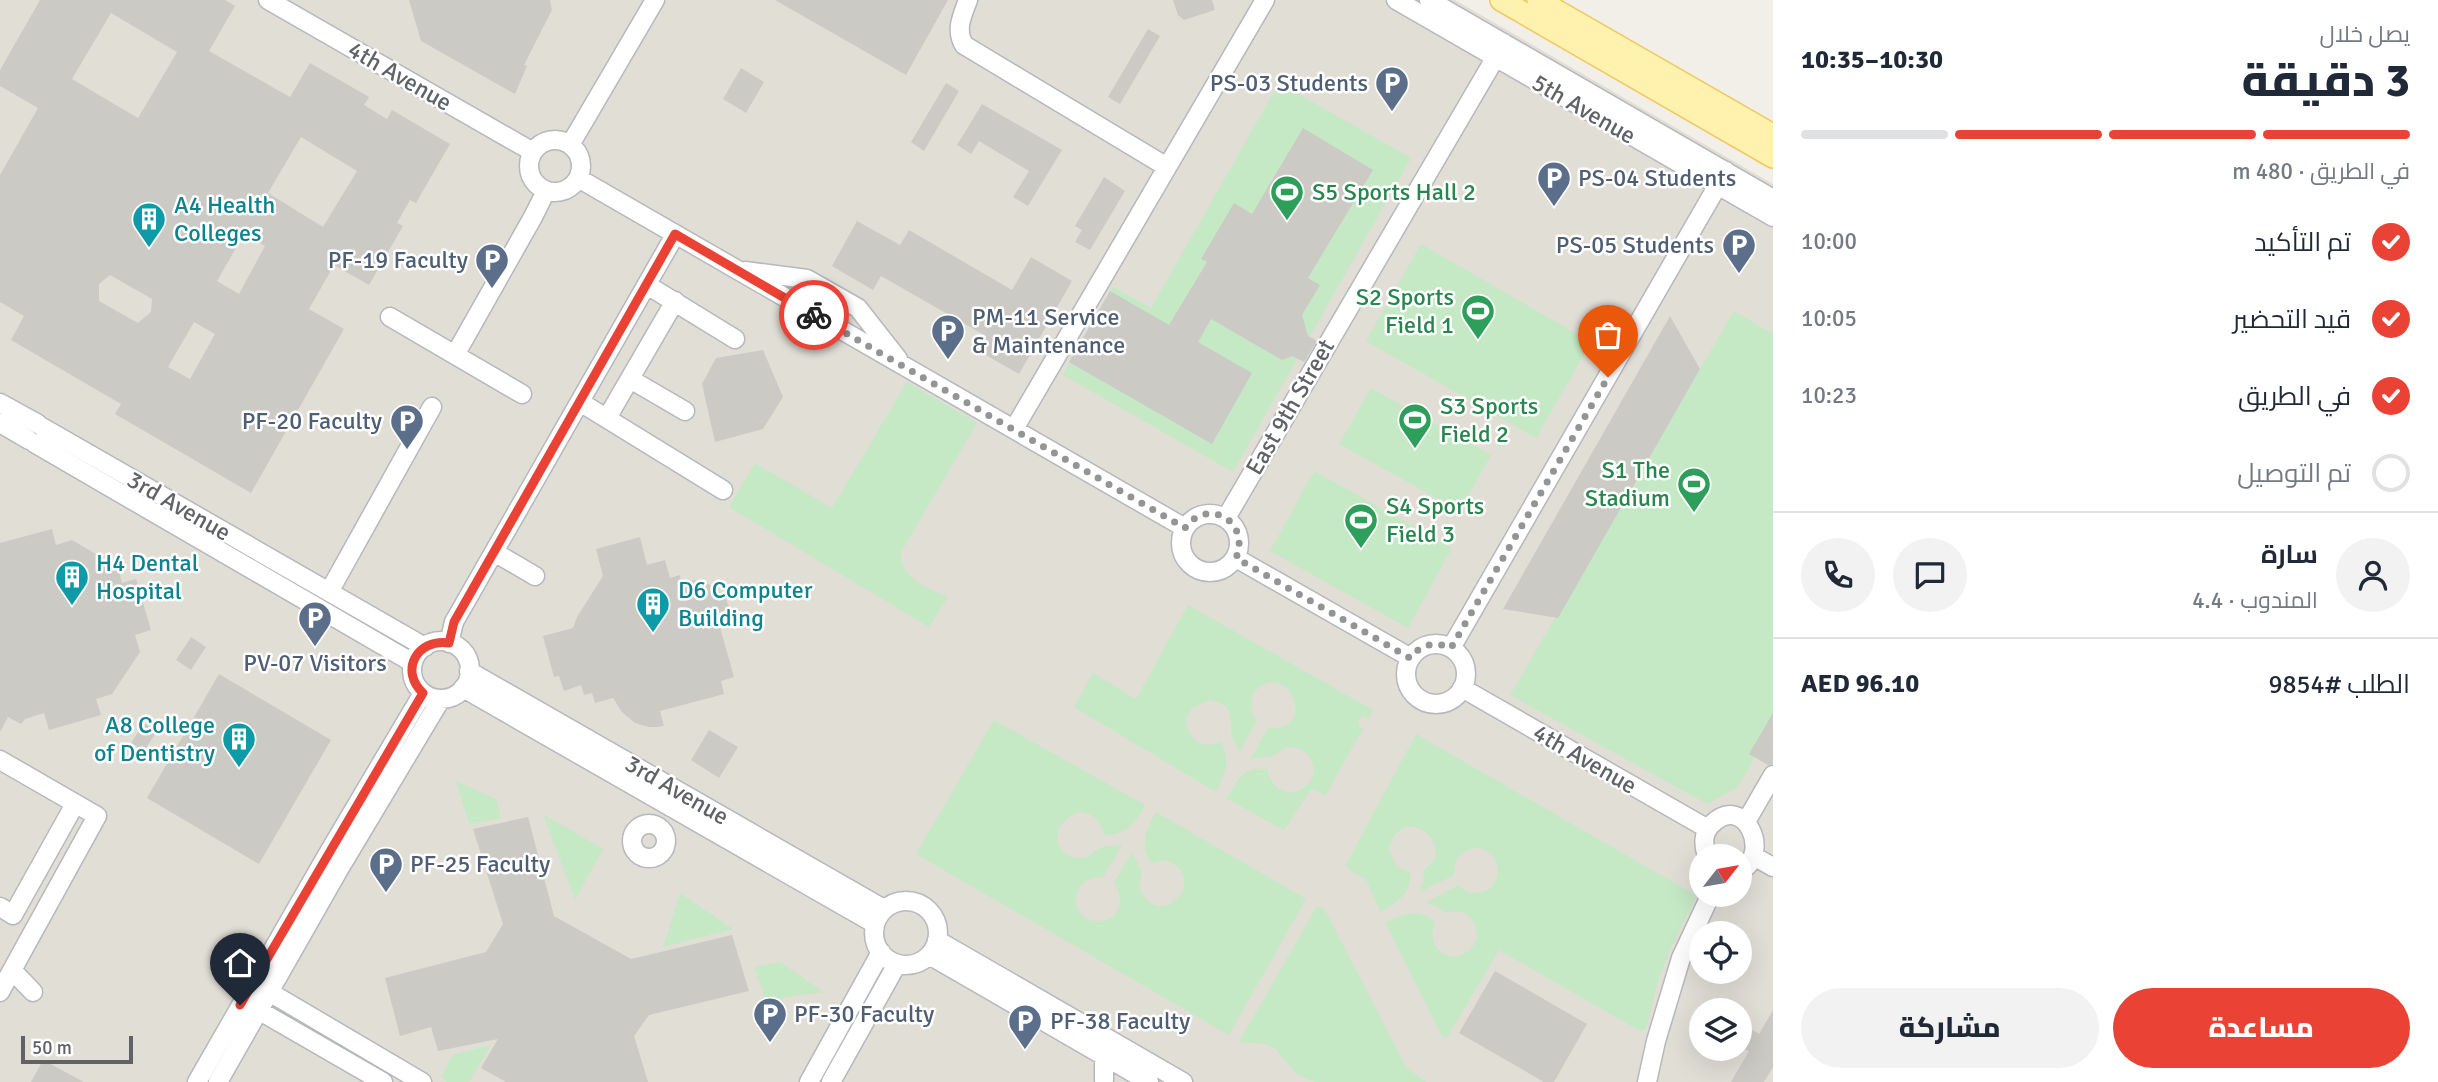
<!DOCTYPE html>
<html lang="ar">
<meta charset="utf-8">
<style>
:root{--surface:#fff;--page:#f2f2f3;--text:#1f2937;--muted:#747a83;--line:#e0e1e3;--accent:#ea4335}
body{margin:0;font-family:Signika,Cairo,sans-serif;background:var(--page);color:var(--text);direction:rtl;height:100vh;display:flex;flex-direction:column;font-size:26px;white-space:nowrap}
*{box-sizing:border-box;margin:0}
p{font-size:23px;color:var(--muted)}
.icon{flex:none;width:38px;height:38px;fill:none;stroke:currentColor;stroke-width:2;stroke-linecap:round;stroke-linejoin:round}
.map{position:relative;flex:1;overflow:hidden;direction:ltr}
.drawer{display:flex;flex-direction:column;background:var(--surface);width:665px}
.drawer>*{flex:none}
.needle{width:46px;rotate:59deg}
.tools{position:absolute;left:1689px;top:844px;display:grid;gap:14px}
.tools a{display:grid;place-items:center;width:63px;height:63px;border-radius:50%;background:var(--surface);box-shadow:0 7px 28px #0002;font-size:35px}
.scale{position:absolute;left:21px;bottom:18px;width:112px;box-sizing:border-box;padding-left:7px;border:4px solid #5f6368;border-top:0;font-size:19px;line-height:24px;white-space:nowrap;color:#5f6368;-webkit-text-stroke:5px #fff;paint-order:stroke}
.pin{position:absolute;display:grid;place-items:center;width:60px;height:60px;color:#fff;margin:-72px -30px;border-radius:50% 50% 50% 0;rotate:-45deg;box-shadow:0 0 7px #0007}
.pin .icon{rotate:45deg}
.courier{position:absolute;display:grid;place-items:center;width:70px;height:70px;margin:-35px;border:5px solid #ea4335;border-radius:50%;background:#fff;color:#222;box-shadow:0 2px 9px #0007}
.head em{font-style:normal;font-weight:800}
.head div{display:flex;flex-direction:column-reverse}
.head{display:flex;align-items:center;justify-content:space-between;height:119px;padding:0 28px}
h1{font-size:46px;font-weight:800;line-height:52px}
.bar{display:grid;grid-template-columns:repeat(4,1fr);gap:10px 7px;align-content:center;height:84px;padding:0 28px}
.bar i{height:9px;border-radius:5px;background:var(--line)}
.bar .selected{background:var(--accent)}
.bar p{grid-column:span 4}
.line{display:flex;align-items:center;gap:18px;padding:0 28px;border-top:2px solid var(--line)}
.line div{flex:1}
.round{display:grid;place-items:center;flex:none;width:74px;height:74px;border-radius:37px;background:var(--page)}
ol{padding:0 28px;list-style:none}
li{display:flex;align-items:center;gap:21px;height:77px}
li p{margin-inline-start:auto}
li .icon{padding:7px;border-radius:50%;background:var(--accent);color:#fff;stroke-width:4}
li:last-child{color:var(--muted)}
li i{width:38px;height:38px;border:4px solid var(--line);border-radius:50%}
.primary-button{display:flex;gap:14px;margin-top:auto;padding:14px 28px}
.primary-button a{flex:1;height:80px;border-radius:42px;background:var(--accent);color:#fff;font-size:28px;font-weight:800;line-height:80px;text-align:center}
.primary-button a+a{background:var(--page);color:var(--text)}
main{display:flex;flex:1;min-height:0}
.map>svg:first-child{display:block}
</style>
<main>
<section class="drawer">
<div class="head"><div><h1>3 دقيقة</h1><p>يصل خلال</p></div><em>10:30–10:35</em></div>
<div class="bar"><i class="selected"></i><i class="selected"></i><i class="selected"></i><i></i><p>في الطريق · 480 m</p></div>
<ol>
<li><svg class="icon" aria-label="check" viewBox="0 0 24 24"><path d="M5 12l5 5 9-10"/></svg>تم التأكيد<p>10:00</p></li>
<li><svg class="icon" aria-label="check" viewBox="0 0 24 24"><path d="M5 12l5 5 9-10"/></svg>قيد التحضير<p>10:05</p></li>
<li><svg class="icon" aria-label="check" viewBox="0 0 24 24"><path d="M5 12l5 5 9-10"/></svg>في الطريق<p>10:23</p></li>
<li><i></i>تم التوصيل</li>
</ol>
<div class="line" style="height:126px"><a class="round"><svg class="icon" aria-label="person" viewBox="0 0 24 24"><circle cx="12" cy="8" r="4"/><path d="M4 21q1-7 8-7t8 7"/></svg></a><div><b>سارة</b><p>المندوب · 4.4</p></div><a class="round"><svg class="icon" aria-label="chat" viewBox="0 0 24 24"><path d="M4 5h16v11H9l-5 4z"/></svg></a><a class="round"><svg class="icon" aria-label="phone" viewBox="0 0 24 24"><path d="M5 4h4l2 5-3 2q2 4 5 5l2-3 5 2v4C11 20 4 13 5 4z"/></svg></a></div>
<div class="line" style="height:91px"><div>الطلب #9854</div><b>AED 96.10</b></div>
<div class="primary-button"><a>مساعدة</a><a>مشاركة</a></div>
</section>
<div class="map">
<svg width="1773" height="1082" viewBox="0 0 1773 1082">
<rect width="100%" height="100%" fill="#f1efe8"/>
<path fill="#e1ded6" fill-rule="evenodd" d="M0 0H1455L1773 184V1082H0ZM1701 856H1740V894H1701ZM1701 933H1740V971H1701ZM1701 1010H1740V1048H1701Z"/>
<path fill="#c5e8c5" d="M1279 83 1411 158 1233 472 1063 375 1113 287 1151 308Z
M1421 244 1591 342 1536 438 1366 341Z
M1734 311 1773 334V726L1738 787 1707 804 1510 695Z
M907 382 977 423 901 552C898 577 928 588 948 597L929 627 729 507 755 463 832 508Z
M1371 388 1491 455 1460 511 1339 444Z
M1314 471 1452 548 1408 628 1270 551Z
M1188 605 1373 710 1369 719 1363 716 1358 719 1359 725 1363 729 1325 796 1312 788 1284 830 1226 798C1240 779 1241 767 1267 769 1276 811 1327 788 1310 758 1306 750 1296 747 1287 747L1271 757 1251 758 1268 728C1322 733 1285 651 1252 695L1251 711 1257 721 1239 752C1237 746 1231 738 1231 731 1231 712 1231 703 1208 700L1192 708 1186 720C1188 740 1202 750 1221 742 1231 762 1225 774 1216 792L1074 707 1093 673 1136 699Z
M994 720 1145 805C1135 823 1126 835 1104 835 1100 822 1095 814 1081 812 1054 817 1047 852 1076 858 1088 860 1091 853 1100 848 1105 846 1116 846 1122 845L1103 877C1065 877 1069 925 1101 921 1109 920 1115 917 1118 909 1122 900 1120 891 1114 883L1132 852C1134 858 1141 867 1141 872 1141 881 1137 884 1142 893 1163 932 1212 874 1164 860L1151 863C1139 844 1146 830 1156 812L1306 899 1229 1035 916 854Z
M1416 734 1697 896 1671 947 1658 981 1646 1029 1640 1031 1499 950 1446 1039 1441 1035 1385 922C1401 915 1419 907 1435 922 1429 939 1434 952 1452 957 1492 953 1479 901 1445 913L1436 906 1425 903 1459 885C1468 896 1480 894 1491 888 1513 860 1477 831 1456 860L1454 875 1420 892 1424 879 1423 870C1462 847 1401 798 1389 849L1396 866 1410 873C1412 894 1396 903 1380 912L1367 881 1345 866Z
M456 781 496 799 501 818 469 824Z
M543 814 603 849 575 900Z
M680 893 733 929 663 947Z
M1317 906 1325 910 1406 1067 1426 1082H1315L1296 1074 1275 1048 1265 1044 1239 1042Z
M780 962 824 992 766 1000 754 967Z
M491 1045 469 1082H447L441 1077 452 1055Z"/>
<path fill="#cccac5" fill-rule="evenodd" d="M40 0H225L235 6 209 51 290 97 310 63 369 97 364 105 387 119 392 110 450 144 416 203 410 200 397 223 403 226 369 285 334 265 309 309 344 329 251 493 115 414 121 404 11 340 24 316 0 302V175L38 108 0 86V70ZM111 13 177 52 138 118 72 79ZM301 137 357 171 323 227 268 193ZM244 234 265 246 239 294 217 281ZM110 275 152 299 151 312 138 323 99 301V284ZM194 322 215 334 190 379 168 367Z
M409 0H550L552 10 524 65 527 66 515 94 421 41Z
M775 0H948L906 75Z
M1173 0H1212L1215 10 1184 20 1178 15Z
M1148 29 1160 36 1120 104 1108 97Z
M741 68 764 82 746 113 723 99Z
M946 83 959 91 924 151 911 142Z
M982 104 1062 150 1028 206 1013 197 1029 171 979 141 971 154 957 145Z
M1303 128 1373 170 1308 278 1320 285 1302 315 1308 336 1317 341 1304 362 1292 356 1282 360 1211 319 1198 342 1252 373 1212 444 1069 362 1110 291 1169 325 1207 262 1201 259 1234 203 1252 214Z
M1104 177 1125 191 1090 250 1075 242 1082 230 1075 226Z
M857 221 900 245 909 230 1012 290 1031 257 1072 281 1019 374 977 350 986 336 881 276 873 290 832 266Z
M1670 316 1700 369 1558 618 1503 609Z
M763 350 783 397 763 429 715 442 702 384 716 358Z
M52 529 56 545 72 540 118 567 122 583 136 579 151 630 135 635 140 652 112 694 96 699 101 715 49 730 44 713 25 719 21 724 8 717 0 732V543Z
M640 537 647 565 665 560 670 578 680 575 681 581 701 580 707 583 725 596 730 609 716 613 734 677 721 681 724 694 660 711 664 726 657 727H649L635 723 622 712 613 698 595 703 592 693 584 695 581 685 564 691 559 676 554 677 543 636 573 628 577 617 603 576 596 549Z
M191 637 206 647 191 670 176 660Z
M219 674 331 740 259 864 147 798Z
M1773 713V764L1768 765 1749 754Z
M144 723 157 731 144 751 131 743Z
M709 730 738 747 719 778 691 760Z
M528 817 554 916 631 959 732 935 749 991 649 1015 634 1036 648 1082H506L481 1068 498 1039 438 1051 431 1027 400 1036 385 978 486 952 503 924 473 829Z
M1495 971 1587 1024 1554 1082H1544L1459 1033Z
M1773 1010V1067L1764 1082H1731L1749 1051 1743 1048 1753 1030 1759 1034Z
M43 1060 84 1082H31Z"/>
<g fill="none" stroke-linecap="round" stroke-linejoin="round">
<g stroke="#b5b8bc" stroke-width="21">
<path id="minor" d="M268 0 533 152
M968 0C962 16 955 30 964 45L1167 167
M1396 0 1773 217
M1429 0 1773 199
M529 166a26 26 0 1 1 52 0a26 26 0 1 1-52 0Z
M570 145 655 0
M578 178 1185 528
M745 271 807 279 858 308 898 359
M647 285 735 339
M390 317 522 394
M455 355 533 217 546 191
M630 379 685 411
M580 402 723 490
M0 403 38 424
M607 418 675 301
M0 423 29 440
M42 427 425 647
M1014 429 1265 0
M34 443 413 663
M1181 543a29 29 0 1 1 58 0a29 29 0 1 1-58 0Z
M1226 518 1504 43
M494 552 535 576
M1236 558 1411 658
M329 592 432 407
M412 670a29 29 0 1 1 58 0a29 29 0 1 1-58 0Z
M449 643 454 622 675 235
M1406 674a30 30 0 1 1 60 0a30 30 0 1 1-60 0Z
M1451 648 1726 171
M469 671 884 909
M463 688 875 924
M1462 688 1708 829
M0 760 97 816 0 992
M1747 820 1773 775
M632 841a17 17 0 1 1 34 0a17 17 0 1 1-34 0Z
M1707 856C1703 845 1703 833 1711 825 1744 791 1773 854 1740 871
M1757 858 1773 867
M874 933a32 32 0 1 1 64 0a32 32 0 1 1-64 0Z
M0 907 13 915 75 804
M937 940 1183 1082
M929 955 1149 1082
M12 970 33 992
M259 986 422 1082
M258 1010 383 1082
M1104 1080V1056
M197 1082 326 857 423 693
M218 1082 338 871 441 699
M809 1082 881 952
M831 1082 897 964
M1647 1082 1656 1041 1681 958 1711 894"/>
</g>
<g stroke="#f2c960" stroke-width="24">
<path id="major" d="M1501 0 1773 157
M1538 0 1773 135"/>
</g>
<use href="#minor" stroke="#fff" stroke-width="18"/>
<use href="#major" stroke="#fff2af" stroke-width="21"/>
</g>
<g fill="none" stroke-linecap="round" stroke-linejoin="round">
<path stroke="#929495" stroke-width="7" stroke-dasharray="0 12.6" d="M814 315 1185 528C1208 496 1251 522 1236 558L1410 658C1421 644 1435 641 1451 648L1608 377"/>
<path stroke="#ea4335" stroke-width="9" d="M240 1005 423 693C399 671 417 638 449 643L454 622 675 234 814 315"/>
</g>
<defs>
<g id="parking-pin" transform="scale(1.75)"><path d="M0 17L-7.5 6A9.5 9.5 0 1 1 7.5 6Z" fill="#5c6f8a" stroke="#fff"/><path d="M-3.5-5.5H1a3.5 3.5 0 0 1 0 7H-1V5.5H-3.5ZM-1-3.4V-.6H.8a1.4 1.4 0 0 0 0-2.8Z" fill="#fff"/></g>
<g id="stadium-pin" transform="scale(1.75)"><path d="M0 17L-7.5 6A9.5 9.5 0 1 1 7.5 6Z" fill="#2e9e5b" stroke="#fff"/><path d="M0-5a6.5 5 0 1 0 0 10a6.5 5 0 1 0 0-10ZM-3.5-1.8h7v3.6h-7Z" fill="#fff"/></g>
<g id="building-pin" transform="scale(1.75)"><path d="M0 17L-7.5 6A9.5 9.5 0 1 1 7.5 6Z" fill="#0f9aa8" stroke="#fff"/><path d="M-4-6H4V6H1V3H-1V6H-4ZM-2.5-4.3h1.7v1.8h-1.7ZM.8-4.3h1.7v1.8H.8ZM-2.5-1h1.7V.8h-1.7ZM.8-1h1.7V.8H.8Z" fill="#fff"/></g>
</defs>
<g fill-rule="evenodd">
<use href="#parking-pin" x="1392" y="83"/>
<use href="#parking-pin" x="1554" y="178"/>
<use href="#stadium-pin" x="1287" y="192"/>
<use href="#building-pin" x="149" y="219"/>
<use href="#parking-pin" x="1739" y="245"/>
<use href="#parking-pin" x="492" y="260"/>
<use href="#stadium-pin" x="1478" y="311"/>
<use href="#parking-pin" x="948" y="331"/>
<use href="#stadium-pin" x="1415" y="420"/>
<use href="#parking-pin" x="407" y="421"/>
<use href="#stadium-pin" x="1694" y="484"/>
<use href="#stadium-pin" x="1361" y="520"/>
<use href="#building-pin" x="72" y="577"/>
<use href="#building-pin" x="653" y="604"/>
<use href="#parking-pin" x="315" y="618"/>
<use href="#building-pin" x="239" y="739"/>
<use href="#parking-pin" x="386" y="864"/>
<use href="#parking-pin" x="770" y="1014"/>
<use href="#parking-pin" x="1025" y="1021"/>
</g>
<g text-anchor="middle" dominant-baseline="central" stroke-width="5" stroke-linejoin="round" paint-order="stroke">
<g font-size="24" fill="#5f6368" stroke="#fff">
<text transform="translate(400 76) rotate(30)">4th Avenue</text>
<text transform="translate(1584 109) rotate(30)">5th Avenue</text>
<text transform="translate(1290 407) rotate(-60)">East 9th Street</text>
<text transform="translate(179 506) rotate(30)">3rd Avenue</text>
<text transform="translate(1585 759) rotate(30)">4th Avenue</text>
<text transform="translate(677 790) rotate(30)">3rd Avenue</text>
</g>
<g font-size="24" fill="#4e5e75" stroke="#fff" text-anchor="start">
<text x="1368" y="83" text-anchor="end">PS-03 Students</text>
<text x="1578" y="178">PS-04 Students</text>
<text x="1714" y="245" text-anchor="end">PS-05 Students</text>
<text x="468" y="260" text-anchor="end">PF-19 Faculty</text>
<text x="972" y="317">PM-11 Service<tspan x="972" dy="28">&amp; Maintenance</tspan></text>
<text x="382" y="421" text-anchor="end">PF-20 Faculty</text>
<text x="315" y="663" text-anchor="middle">PV-07 Visitors</text>
<text x="410" y="864">PF-25 Faculty</text>
<text x="794" y="1014">PF-30 Faculty</text>
<text x="1050" y="1021">PF-38 Faculty</text>
</g>
<g font-size="24" fill="#27864d" stroke="#fff" text-anchor="start">
<text x="1312" y="192">S5 Sports Hall 2</text>
<text x="1454" y="297" text-anchor="end">S2 Sports<tspan x="1454" dy="28">Field 1</tspan></text>
<text x="1440" y="406">S3 Sports<tspan x="1440" dy="28">Field 2</tspan></text>
<text x="1670" y="470" text-anchor="end">S1 The<tspan x="1670" dy="28">Stadium</tspan></text>
<text x="1386" y="506">S4 Sports<tspan x="1386" dy="28">Field 3</tspan></text>
</g>
<g font-size="24" fill="#0d838f" stroke="#fff" text-anchor="start">
<text x="174" y="205">A4 Health<tspan x="174" dy="28">Colleges</tspan></text>
<text x="96" y="563">H4 Dental<tspan x="96" dy="28">Hospital</tspan></text>
<text x="678" y="590">D6 Computer<tspan x="678" dy="28">Building</tspan></text>
<text x="215" y="725" text-anchor="end">A8 College<tspan x="215" dy="28">of Dentistry</tspan></text>
</g>
</g>
</svg>
<div class="tools">
<a><svg class="needle" viewBox="-14 -14 28 28"><path d="M0-13l5 13h-10z" fill="#e53935"/><path d="M0 13l5-13h-10z" fill="#747a83"/></svg></a>
<a><svg class="icon" aria-label="locate" viewBox="0 0 24 24"><circle cx="12" cy="12" r="6"/><path d="M12 2v4M12 18v4M2 12h4M18 12h4"/></svg></a>
<a><svg class="icon" aria-label="layers" viewBox="0 0 24 24"><path d="M12 4l9 5-9 5-9-5zM3 14l9 5 9-5"/></svg></a>
</div>
<div class="scale">50 m</div>
<div class="pin" style="left:1608px;top:377px;background:#ea580c"><svg class="icon" aria-label="bag" viewBox="0 0 24 24"><path d="M5 8h14l-1 12H6zM9 8a3 3 0 0 1 6 0"/></svg></div>
<div class="pin" style="left:240px;top:1005px;background:#1f2937"><svg class="icon" aria-label="home" viewBox="0 0 24 24"><path d="M3 11l9-7 9 7M6 9v11h12V9"/></svg></div>
<div class="courier" style="left:814px;top:315px"><svg class="icon" aria-label="bike" viewBox="0 0 24 24"><circle cx="6" cy="16" r="4"/><circle cx="18" cy="16" r="4"/><path d="M6 16l4-8h5l3 8M10 8l3 8H6M13 5h3"/></svg></div>
</div>
</main>
